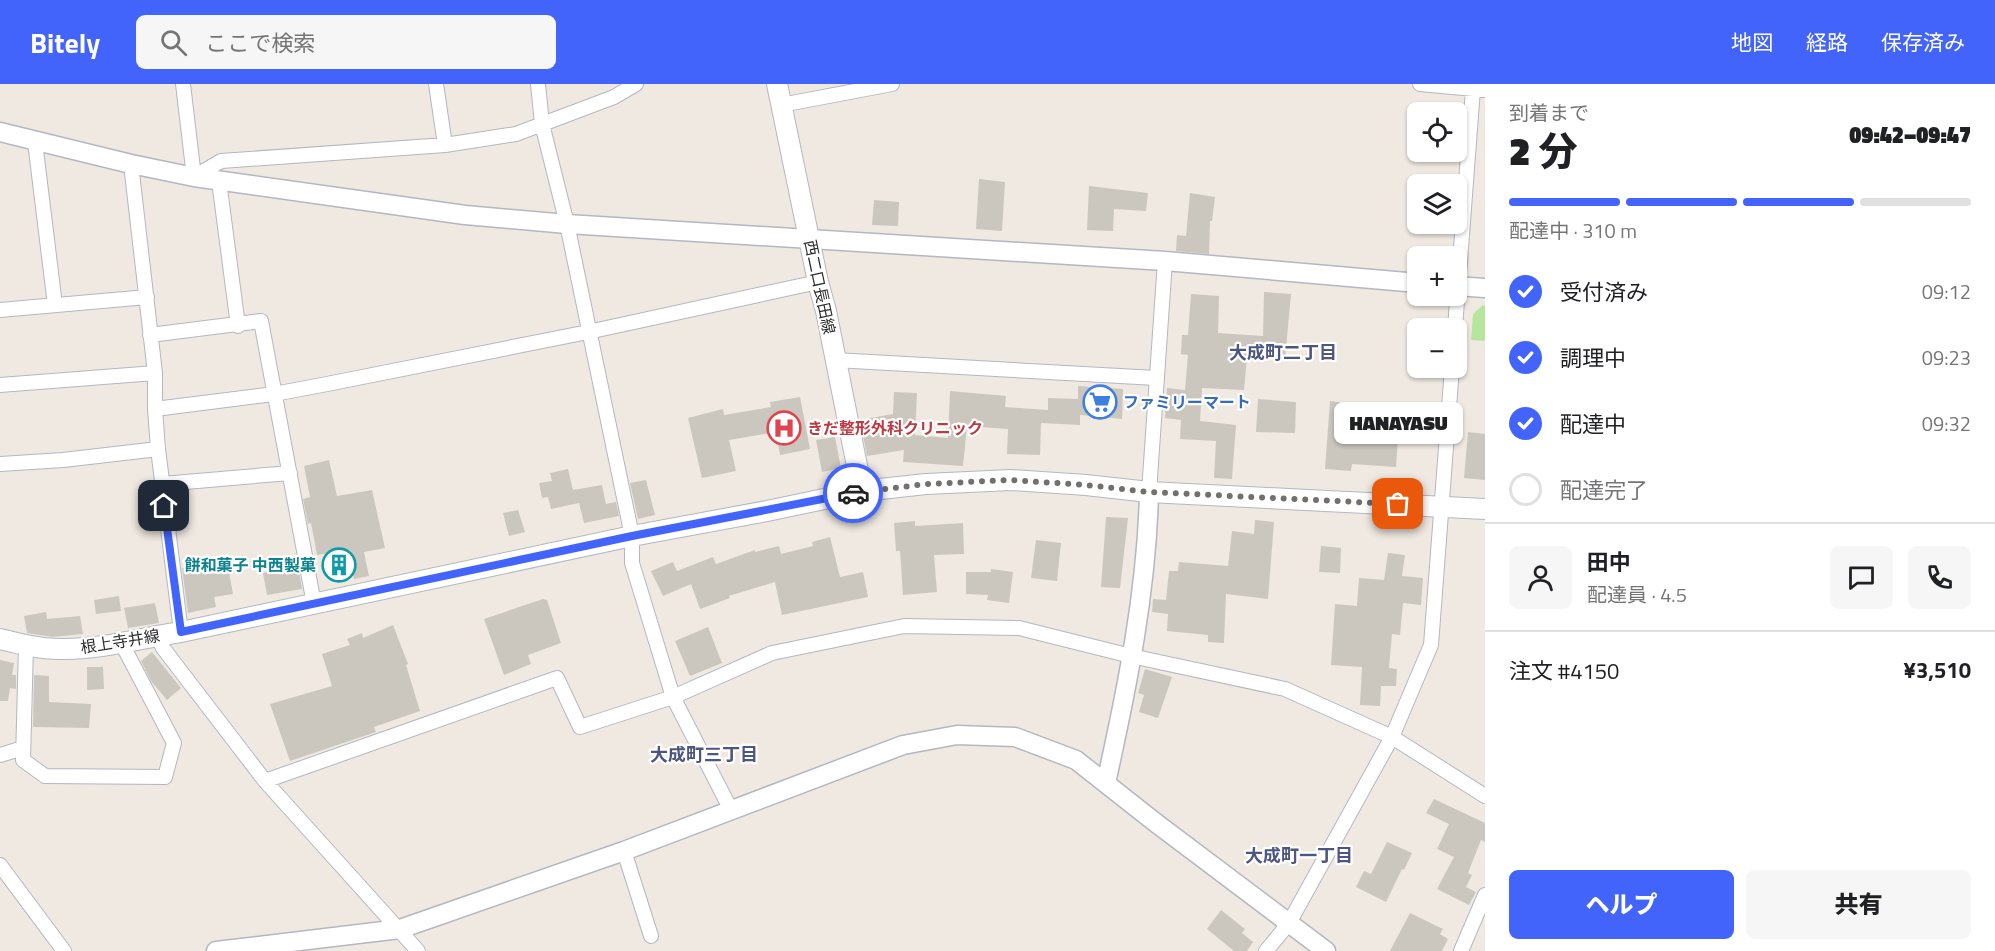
<!DOCTYPE html>
<html lang="ja">
<meta charset="utf-8">
<style>
:root{--surface:#fff;--page:#f6f6f6;--text:#202124;--muted:#757577;--line:#e0e0e0;--accent:#4264fb}
body{margin:0;font-family:"Titillium Web","Noto Sans JP",sans-serif;background:var(--page);color:var(--text);height:100vh;display:flex;flex-direction:column;font-size:22px;white-space:nowrap}
*{box-sizing:border-box;margin:0}
p{font-size:20px;color:var(--muted)}
.icon{flex:none;width:33px;height:33px;fill:none;stroke:currentColor;stroke-width:2;stroke-linecap:round;stroke-linejoin:round}
.map{position:relative;flex:1;overflow:hidden}
.side{display:flex;flex-direction:column;background:var(--surface);width:510px}
.side>*{flex:none}
.tools{position:absolute;left:1407px;top:18px;display:grid;gap:12px}
.tools a{display:grid;place-items:center;width:60px;height:60px;border-radius:9px;background:var(--surface);box-shadow:0 2px 4px #0004;font-size:30px}
.pin{position:absolute;display:grid;place-items:center;width:51px;height:51px;color:#fff;margin:-26px;border-radius:12px;box-shadow:0 3px 9px #0006}
.courier{position:absolute;display:grid;place-items:center;width:60px;height:60px;margin:-30px;border:4px solid #4264fb;border-radius:50%;background:#fff;color:#222;box-shadow:0 2px 8px #0007}
.bubble{position:absolute;height:42px;border-radius:9px;background:var(--surface);box-shadow:0 2px 4px #0004;font-size:20px;font-weight:800;line-height:42px;text-align:center}
.summary em{font-style:normal;font-weight:800}
.summary div{display:flex;flex-direction:column-reverse}
.summary{display:flex;align-items:center;justify-content:space-between;height:102px;padding:0 24px}
h1{font-size:39px;font-weight:800;line-height:45px}
.bar{display:grid;grid-template-columns:repeat(4,1fr);gap:9px 6px;align-content:center;height:72px;padding:0 24px}
.bar i{height:8px;border-radius:4px;background:var(--line)}
.bar .on{background:var(--accent)}
.bar p{grid-column:span 4}
.line{display:flex;align-items:center;gap:15px;padding:0 24px;border-top:2px solid var(--line)}
.line div{flex:1}
.round{display:grid;place-items:center;flex:none;width:63px;height:63px;border-radius:9px;background:var(--page)}
ol{padding:0 24px;list-style:none}
li{display:flex;align-items:center;gap:18px;height:66px}
li p{margin-inline-start:auto}
li .icon{padding:6px;border-radius:50%;background:var(--accent);color:#fff;stroke-width:4}
li:last-child{color:var(--muted)}
li i{width:33px;height:33px;border:3px solid var(--line);border-radius:50%}
.primary-button{display:flex;gap:12px;margin-top:auto;padding:12px 24px}
.primary-button a{flex:1;height:69px;border-radius:9px;background:var(--accent);color:#fff;font-size:24px;font-weight:800;line-height:69px;text-align:center}
.primary-button a+a{background:var(--page);color:var(--text)}
header{display:flex;align-items:center;gap:36px;box-sizing:border-box;height:84px;padding:0 30px;background:var(--accent);color:#fff}
header strong{font-size:28px}
nav{display:flex;gap:33px;margin-inline-start:auto;font-size:21px}
.search{width:420px;height:54px;background:var(--page);display:flex;align-items:center;gap:15px;box-sizing:border-box;padding:0 21px;border-radius:9px;color:var(--muted);font-size:22px}
main{display:flex;flex:1;min-height:0}
.map>svg:first-child{display:block}
</style>
<header>
<strong>Bitely</strong>
<div class="search"><svg class="icon" aria-label="search" viewBox="0 0 24 24"><circle cx="10" cy="10" r="6"/><path d="M15 15l6 6"/></svg>ここで検索</div>
<nav><a>地図</a><a>経路</a><a>保存済み</a></nav>
</header>
<main>
<div class="map">
<svg width="1485" height="867" viewBox="0 0 1485 867">
<rect width="100%" height="100%" fill="#efe9e1"/>
<path fill="#b6e59e" d="M1483 221 1485 222V257L1471 256 1473 230Z"/>
<path fill="#cbc7bf" d="M979 95 1005 98 1002 147 976 145Z
M1089 102 1148 109 1146 127 1114 125 1113 147 1087 146Z
M1190 109 1215 113 1212 137H1210L1209 170 1176 167 1177 151 1186 152Z
M874 116 899 118 898 142 872 141Z
M1264 208 1291 210 1285 275 1247 273 1244 306 1202 304 1200 337 1236 341 1232 395 1214 394 1216 357 1180 355 1181 336 1165 334 1167 304 1185 306 1188 271 1181 270 1182 251H1188L1191 210 1219 212 1218 249 1263 252Z
M1078 302 1123 305 1122 335 1080 331V341L1041 339 1040 371 1007 370 1008 345 967 342 963 382 903 378 904 366 867 372 860 336 893 330 894 308 917 309 915 351 948 354 950 307 1006 312 1005 323 1048 326V314L1078 315Z
M800 313 810 365 780 371 776 348 729 356 736 387 702 394 688 334 723 325 724 331 771 323 770 318Z
M1258 315 1296 318 1295 349 1256 348Z
M1330 317 1376 323H1400L1396 383 1352 380 1351 387 1325 385Z
M1468 348 1485 350V396L1464 394Z
M835 353 841 384 822 388 816 356Z
M329 376 337 412 372 406 385 464 364 468 369 492 354 495 353 489 334 493 329 469 317 471 311 439 308 440 303 415 310 413 304 382Z
M568 385 573 406 602 401 606 420 616 418 619 432 584 439 579 419 551 425 548 413 542 414 539 399 552 397 550 389Z
M646 396 655 431 638 435 630 399Z
M518 426 525 448 509 452 503 429Z
M1106 433 1128 434 1120 504 1101 503Z
M1255 436 1274 438 1268 515 1226 510 1224 559 1208 558V551L1167 547 1168 530 1152 528 1153 515 1166 516 1169 487H1178L1179 478 1228 482 1232 447 1254 450Z
M915 437V442L963 439 964 470 934 471 937 508 903 511 900 467H896L894 439Z
M830 453 840 493 863 488 868 513 782 531 775 498 729 512 730 514 700 525 691 500 663 512 651 487 673 478 677 487 713 473 716 480 755 466V468L779 462 781 470 813 462 812 458Z
M1036 456 1061 459 1057 497 1031 494Z
M1321 462 1341 464 1340 489 1319 488Z
M1388 469 1405 471 1402 492 1423 494 1421 521 1403 519 1400 551 1392 550 1389 584 1397 585 1396 602H1381L1380 622 1360 621 1362 583 1331 581 1335 520 1357 522 1359 494 1384 496Z
M227 476 233 510 214 513 216 523 188 529 182 484Z
M298 482 302 505 267 511 263 489Z
M991 485 1013 488 1009 519 987 516 988 511 966 510V488H991Z
M119 512 121 527 96 530 94 516Z
M543 515 547 516 561 559 528 571 531 580 504 591 484 535Z
M155 519 159 539 128 544 124 524Z
M46 528 47 535 80 532 83 550 53 553 27 549 24 532Z
M393 541 408 580 406 581 420 627 374 643 376 648 290 677 270 620 332 602 322 570 350 561 347 555 362 549 363 554Z
M708 543 722 579 690 592 675 557Z
M152 568 181 604 167 616 151 597 141 577Z
M0 576 14 579 12 591H16V605L10 604 8 617H0Z
M87 583H103L104 605 87 606Z
M1145 585 1172 593 1158 634 1139 628 1144 611 1138 609Z
M34 591 49 592V618L91 620 89 644 33 643Z
M1434 715 1485 739V758L1481 756 1468 789 1472 791 1466 803 1476 808 1469 821 1437 805 1454 773 1437 765 1449 740 1426 729Z
M1387 758 1412 769 1404 786 1402 785 1386 818 1356 803 1364 787 1371 790Z
M1221 826 1245 845 1242 849 1253 858 1247 867H1234L1207 845Z
M1410 829 1443 845 1440 850 1448 855 1442 867H1390Z"/>
<g fill="none" stroke-linecap="round" stroke-linejoin="round">
<g stroke="#b4b7c1" stroke-width="16">
<path id="minor" d="M183 0 194 93 221 77 445 61 516 50 614 13 636 0
M436 0 445 61
M538 0 542 40 567 140 632 452V479L673 613 731 726
M1420 0 1485 6
M781 21 892 0
M35 58 55 221
M131 80 155 289V325L158 365 181 548
M219 97 238 242
M0 226 147 213
M1455 244 1473 5
M150 251 261 237 314 520
M835 276 1156 294
M0 301 155 289
M155 325 274 310 322 301 588 248 818 198
M0 380 63 376 158 365
M162 400 290 389
M1149 408 1165 177
M157 551 163 564 176 581 265 697 418 867
M26 561 23 676 45 692 165 693 174 659 121 558
M0 671 23 664
M265 697 557 594 580 643 673 613 772 569 904 542 1019 544 1131 572 1285 605 1392 653 1485 712
M624 767 651 852
M0 781 64 867
M1266 867 1289 839 1392 653 1431 561 1452 284
M1461 867 1485 811"/>
</g>
<g stroke="#b4b7c1" stroke-width="21">
<path id="tertiary" d="M0 48 131 80 194 93 465 131 567 140 1165 177 1418 199
M1456 202 1485 204
M1106 699C1127 604 1147 506 1149 408
M216 867 400 845 624 767 903 661 957 651 1015 653 1076 676 1156 739 1326 867"/>
</g>
<g stroke="#b4b7c1" stroke-width="22">
<path id="secondary" d="M777 0 818 198 826 227 862 407
M0 555C20 560 40 565 60 565 100 566 141 554 181 548L632 452 767 427 862 407 926 400 1011 396 1086 401 1149 408 1485 425"/>
</g>
<use href="#minor" stroke="#fff" stroke-width="14"/>
<use href="#tertiary" stroke="#fff" stroke-width="18"/>
<use href="#secondary" stroke="#fff" stroke-width="20"/>
</g>
<g fill="none" stroke-linecap="round" stroke-linejoin="round">
<path stroke="#726f6d" stroke-width="6" stroke-dasharray="0 10.8" d="M853 409 926 400 1011 396 1086 401 1149 408 1398 420"/>
<path stroke="#4264fb" stroke-width="8" d="M164 422 181 548 632 452 853 409"/>
</g>
<defs>
<g id="supermarket-ring" transform="scale(1.725)"><circle r="9.5" fill="#fff" stroke="#3f7fe0" stroke-width="1.5"/><path d="M-6-5.5h2.5l.6 2H6L4.5 2H-2.5L-4.4-4H-6ZM-1.5 3.2a1.3 1.3 0 1 0 .1 0ZM3 3.2a1.3 1.3 0 1 0 .1 0Z" fill="#3f7fe0"/></g>
<g id="hospital-ring" transform="scale(1.725)"><circle r="9.5" fill="#fff" stroke="#e0444e" stroke-width="1.5"/><path d="M-5-5h3v3.5h4V-5h3V5h-3V1.5h-4V5h-3Z" fill="#e0444e"/></g>
<g id="building-ring" transform="scale(1.725)"><circle r="9.5" fill="#fff" stroke="#0f9aa8" stroke-width="1.5"/><path d="M-4-6H4V6H1V3H-1V6H-4ZM-2.5-4.3h1.7v1.8h-1.7ZM.8-4.3h1.7v1.8H.8ZM-2.5-1h1.7V.8h-1.7ZM.8-1h1.7V.8H.8Z" fill="#0f9aa8"/></g>
</defs>
<g fill-rule="evenodd">
<use href="#supermarket-ring" x="1100" y="318"/>
<use href="#hospital-ring" x="784" y="344"/>
<use href="#building-ring" x="339" y="481"/>
</g>
<g text-anchor="middle" dominant-baseline="central" stroke-width="4.5" stroke-linejoin="round" paint-order="stroke">
<g font-size="16" fill="#2e2e2e" stroke="#fff">
<text transform="translate(820 203) rotate(78)">西二口長田線</text>
<text transform="translate(120 557) rotate(-9)">根上寺井線</text>
</g>
<g font-size="16" font-weight="bold" fill="#366cbe" stroke="#fff" text-anchor="start">
<text x="1123" y="318">ファミリーマート</text>
</g>
<g font-size="16" font-weight="bold" fill="#be3a42" stroke="#fff" text-anchor="start">
<text x="807" y="344">きだ整形外科クリニック</text>
</g>
<g font-size="16" font-weight="bold" fill="#0d838f" stroke="#fff" text-anchor="end">
<text x="316" y="481">餅和菓子 中西製菓</text>
</g>
<g font-size="18" font-weight="bold" fill="#4d5680" stroke="#fff">
<text x="1283" y="268">大成町二丁目</text>
<text x="704" y="670">大成町三丁目</text>
<text x="1299" y="771">大成町一丁目</text>
</g>
</g>
</svg>
<div class="tools">
<a><svg class="icon" aria-label="locate" viewBox="0 0 24 24"><circle cx="12" cy="12" r="6"/><path d="M12 2v4M12 18v4M2 12h4M18 12h4"/></svg></a>
<a><svg class="icon" aria-label="layers" viewBox="0 0 24 24"><path d="M12 4l9 5-9 5-9-5zM3 14l9 5 9-5"/></svg></a>
<a>+</a>
<a>−</a>
</div>
<div class="pin" style="left:1398px;top:420px;background:#ea580c"><svg class="icon" aria-label="bag" viewBox="0 0 24 24"><path d="M5 8h14l-1 12H6zM9 8a3 3 0 0 1 6 0"/></svg></div>
<div class="pin" style="left:164px;top:422px;background:#1f2937"><svg class="icon" aria-label="home" viewBox="0 0 24 24"><path d="M3 11l9-7 9 7M6 9v11h12V9"/></svg></div>
<div class="courier" style="left:853px;top:409px"><svg class="icon" aria-label="car" viewBox="0 0 24 24"><path d="M5 17H2v-5l4-1 3-4h7l3 4 3 1v5h-3M9 17h6M6 11h13"/><circle cx="7" cy="17" r="2"/><circle cx="17" cy="17" r="2"/></svg></div>
<div class="bubble" style="left:1334px;top:318px;width:129px">HANAYASU</div>
</div>
<section class="side">
<div class="summary"><div><h1>2 分</h1><p>到着まで</p></div><em>09:42–09:47</em></div>
<div class="bar"><i class="on"></i><i class="on"></i><i class="on"></i><i></i><p>配達中 · 310 m</p></div>
<ol>
<li><svg class="icon" aria-label="check" viewBox="0 0 24 24"><path d="M5 12l5 5 9-10"/></svg>受付済み<p>09:12</p></li>
<li><svg class="icon" aria-label="check" viewBox="0 0 24 24"><path d="M5 12l5 5 9-10"/></svg>調理中<p>09:23</p></li>
<li><svg class="icon" aria-label="check" viewBox="0 0 24 24"><path d="M5 12l5 5 9-10"/></svg>配達中<p>09:32</p></li>
<li><i></i>配達完了</li>
</ol>
<div class="line" style="height:108px"><a class="round"><svg class="icon" aria-label="person" viewBox="0 0 24 24"><circle cx="12" cy="8" r="4"/><path d="M4 21q1-7 8-7t8 7"/></svg></a><div><b>田中</b><p>配達員 · 4.5</p></div><a class="round"><svg class="icon" aria-label="chat" viewBox="0 0 24 24"><path d="M4 5h16v11H9l-5 4z"/></svg></a><a class="round"><svg class="icon" aria-label="phone" viewBox="0 0 24 24"><path d="M5 4h4l2 5-3 2q2 4 5 5l2-3 5 2v4C11 20 4 13 5 4z"/></svg></a></div>
<div class="line" style="height:78px"><div>注文 #4150</div><b>¥3,510</b></div>
<div class="primary-button"><a>ヘルプ</a><a>共有</a></div>
</section>
</main>
